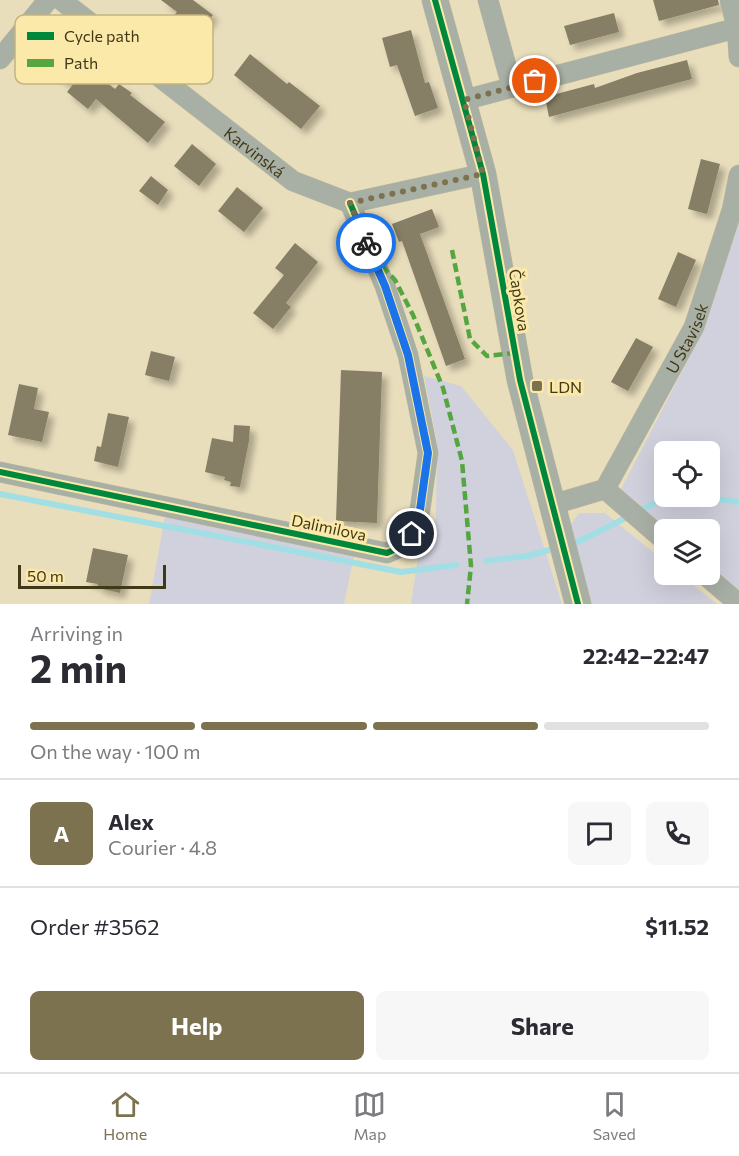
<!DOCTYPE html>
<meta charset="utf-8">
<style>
:root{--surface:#fff;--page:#f7f7f7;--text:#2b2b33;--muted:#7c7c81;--line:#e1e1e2;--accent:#7c7250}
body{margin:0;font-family:Commissioner,sans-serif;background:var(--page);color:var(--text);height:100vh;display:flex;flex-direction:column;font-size:22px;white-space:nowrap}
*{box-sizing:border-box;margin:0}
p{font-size:20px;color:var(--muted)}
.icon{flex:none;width:33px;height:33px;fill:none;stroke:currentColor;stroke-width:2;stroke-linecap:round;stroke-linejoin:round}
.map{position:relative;height:604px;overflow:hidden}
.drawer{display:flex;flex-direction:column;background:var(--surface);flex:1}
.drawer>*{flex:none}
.buttons{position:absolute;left:654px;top:441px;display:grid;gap:12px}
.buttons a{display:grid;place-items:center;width:66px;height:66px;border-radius:9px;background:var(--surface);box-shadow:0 6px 24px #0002;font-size:30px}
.scale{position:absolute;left:18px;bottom:15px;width:148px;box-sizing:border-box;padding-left:6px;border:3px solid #413816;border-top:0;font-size:16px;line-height:21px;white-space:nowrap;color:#413816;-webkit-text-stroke:4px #fbe9aa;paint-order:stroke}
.pin{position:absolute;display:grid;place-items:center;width:51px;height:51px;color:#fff;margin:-26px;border:3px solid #fff;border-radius:50%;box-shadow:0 2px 6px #0007}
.courier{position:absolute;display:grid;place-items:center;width:60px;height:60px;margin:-30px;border:4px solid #1a73e8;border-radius:50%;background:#fff;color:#222;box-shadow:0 2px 8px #0007}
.overview em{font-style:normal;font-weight:700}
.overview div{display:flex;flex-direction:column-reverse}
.overview{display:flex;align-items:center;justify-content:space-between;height:102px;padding:0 30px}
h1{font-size:39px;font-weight:700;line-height:45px}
.bar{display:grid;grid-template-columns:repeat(4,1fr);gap:9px 6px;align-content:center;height:72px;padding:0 30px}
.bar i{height:8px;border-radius:4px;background:var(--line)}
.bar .active{background:var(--accent)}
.bar p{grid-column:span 4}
.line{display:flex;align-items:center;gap:15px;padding:0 30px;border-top:2px solid var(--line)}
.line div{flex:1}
.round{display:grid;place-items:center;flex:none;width:63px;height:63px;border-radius:9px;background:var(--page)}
.button{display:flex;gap:12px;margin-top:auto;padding:12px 30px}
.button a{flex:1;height:69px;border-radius:9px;background:var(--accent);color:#fff;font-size:24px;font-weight:700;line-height:69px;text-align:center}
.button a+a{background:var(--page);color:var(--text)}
.tab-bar{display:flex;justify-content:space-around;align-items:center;height:84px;border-top:2px solid var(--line);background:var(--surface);font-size:16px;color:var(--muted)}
.tab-bar a{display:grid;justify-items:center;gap:3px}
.tab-bar .active{color:var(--accent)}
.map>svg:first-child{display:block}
</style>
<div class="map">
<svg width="739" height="604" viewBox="0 0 739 604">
<defs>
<filter id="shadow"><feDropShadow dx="5.5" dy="5.5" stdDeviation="3" flood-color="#0004"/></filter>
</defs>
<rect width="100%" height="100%" fill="#e9debc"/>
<path fill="#d0d1dd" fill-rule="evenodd" d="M739 223V592L710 567V530L665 529 620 491 702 333ZM664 452H710V496H664Z
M424 376 461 386 513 450 562 604H411L419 550 436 518 437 442Z
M579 513H605L664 561V574L681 575 717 604H588L566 531Z
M165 517 354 556 344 604H149Z"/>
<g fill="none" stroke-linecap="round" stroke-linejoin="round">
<path stroke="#a2dfe4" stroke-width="6" d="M0 494 401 572 456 565
M697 496 739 502
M569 544 580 541 655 503 691 496
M486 561 527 556 557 548"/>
</g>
<path fill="#877f65" filter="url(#shadow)" d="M161 0H193L213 15 193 41 168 22 177 12Z
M653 0H718L719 5 659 21Z
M614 13 619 32 570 45 564 26Z
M411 30 425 83 429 82 438 108 415 116 397 65 390 67 382 38Z
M55 33 69 45 65 50 115 89 119 84 132 93 130 95 165 122 148 143 96 99 88 109 67 92 74 83 64 81 35 57Z
M250 54 287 84 289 82 320 106 301 129 234 75Z
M687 60 692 79 549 117 545 97 594 84 595 88 637 73Z
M192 144 216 164 199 186 174 166Z
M701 159 720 164 707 214 688 209Z
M151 176 168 190 158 205 139 191Z
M237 187 263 208 244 232 218 211Z
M432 209 439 227 420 234 465 359 446 366 402 241 399 242 392 224Z
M295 243 318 262 286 303 291 307 273 329 253 313 284 275 275 268Z
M678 252 696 260 676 307 658 299Z
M636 338 653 347 628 391 611 382Z
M151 351 175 357 169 381 145 375Z
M341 370 382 372 377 523 336 521Z
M19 384 38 388 34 409 49 412 42 442 8 435Z
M108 413 129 417 118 467 94 461 97 446 101 447Z
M234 425 250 426 249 441 240 487 230 486 231 482 224 480 225 477 205 472 212 438 233 442Z
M93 548 128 555 120 593 98 588V584L86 582Z"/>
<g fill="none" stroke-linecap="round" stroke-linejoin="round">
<g stroke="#c4bb9e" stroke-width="21">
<g id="minor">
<path id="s1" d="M61 0 293 181 350 203 483 174"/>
<path d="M488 0 512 87"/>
<path d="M730 0 737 28 739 57"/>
<path d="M0 59 48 0"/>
<path d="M464 100 737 28"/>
<path d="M0 472 387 553 405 545 418 524 428 453 408 355 385 286 350 203"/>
<path d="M605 489 664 540"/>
<path id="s2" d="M551 505 605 489 694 327 732 210 739 175"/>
<path d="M704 574 739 604"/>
</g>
</g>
<g stroke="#c4bb9e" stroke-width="27">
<path id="tertiary" d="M435 0 483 174 520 380 578 604"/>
</g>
<use href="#minor" stroke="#a8afa4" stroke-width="20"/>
<use href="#tertiary" stroke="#a8afa4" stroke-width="26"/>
<path stroke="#55a640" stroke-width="4.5" stroke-dasharray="9 4.5" stroke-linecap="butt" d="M452 250 470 339 487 356 515 353
M382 266 395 280 413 315 443 388 462 461 471 566 467 604"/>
<g stroke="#fbe9aa" stroke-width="10">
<path id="cycleway" d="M435 0 483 174 520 380 578 604
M0 472 387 553 405 545 418 524 428 453 408 355 385 286 350 203"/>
</g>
<use href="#cycleway" stroke="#00873e" stroke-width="6"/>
</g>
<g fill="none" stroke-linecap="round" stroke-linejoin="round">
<path stroke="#7c7250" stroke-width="6" stroke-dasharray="0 10.8" d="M366 243 350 203 483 174 464 100 535 81"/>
<path stroke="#1a73e8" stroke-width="8" d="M366 243 385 286 408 355 428 453 418 524 412 534"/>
</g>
<rect fill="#7c7250" stroke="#fbe9aa" stroke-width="2" x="531" y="380" width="12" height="12" rx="3"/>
<g text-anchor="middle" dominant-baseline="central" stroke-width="6" stroke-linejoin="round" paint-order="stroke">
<g font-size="16" fill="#413816" stroke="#fbe9aa">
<text stroke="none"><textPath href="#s1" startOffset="246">Karvinská</textPath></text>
<text transform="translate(520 300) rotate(81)">Čapkova</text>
<text stroke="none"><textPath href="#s2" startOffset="228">U Stavisek</textPath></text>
<text transform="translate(329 527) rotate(12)">Dalimilova</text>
</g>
<g font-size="16" fill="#413816" stroke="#fbe9aa" text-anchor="start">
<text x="549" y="386">LDN</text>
</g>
</g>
<rect x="15" y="15" width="198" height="69" rx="9" fill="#fbe9aa" stroke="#c3b47e" stroke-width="1.5"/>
<rect x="27" y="32" width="27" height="8" fill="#00873e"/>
<rect x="27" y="59" width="27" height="8" fill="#55a640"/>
<g font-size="16" fill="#413816">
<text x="64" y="42">Cycle path</text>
<text x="64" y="69">Path</text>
</g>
</svg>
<div class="buttons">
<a><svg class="icon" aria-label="locate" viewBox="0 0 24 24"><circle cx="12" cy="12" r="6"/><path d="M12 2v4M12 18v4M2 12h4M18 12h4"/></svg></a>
<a><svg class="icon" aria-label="layers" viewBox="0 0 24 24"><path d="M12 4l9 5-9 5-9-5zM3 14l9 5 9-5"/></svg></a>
</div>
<div class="scale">50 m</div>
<div class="pin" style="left:535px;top:81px;background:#ea580c"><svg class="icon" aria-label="bag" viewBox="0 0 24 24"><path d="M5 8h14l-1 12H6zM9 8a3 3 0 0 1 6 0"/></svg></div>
<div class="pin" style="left:412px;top:534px;background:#1f2937"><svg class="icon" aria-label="home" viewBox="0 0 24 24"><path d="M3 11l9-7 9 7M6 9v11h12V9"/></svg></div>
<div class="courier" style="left:366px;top:243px"><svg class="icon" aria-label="bike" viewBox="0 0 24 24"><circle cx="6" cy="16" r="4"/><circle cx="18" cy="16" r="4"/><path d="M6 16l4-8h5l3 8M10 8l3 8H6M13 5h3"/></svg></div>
</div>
<section class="drawer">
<div class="overview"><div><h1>2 min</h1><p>Arriving in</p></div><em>22:42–22:47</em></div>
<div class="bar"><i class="active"></i><i class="active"></i><i class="active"></i><i></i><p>On the way · 100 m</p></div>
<div class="line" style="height:108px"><b class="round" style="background:var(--accent);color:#fff">A</b><div><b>Alex</b><p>Courier · 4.8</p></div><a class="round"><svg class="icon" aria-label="chat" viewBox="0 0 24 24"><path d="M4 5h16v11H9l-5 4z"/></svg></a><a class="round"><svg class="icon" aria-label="phone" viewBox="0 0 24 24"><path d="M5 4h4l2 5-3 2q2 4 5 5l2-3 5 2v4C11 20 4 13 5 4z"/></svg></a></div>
<div class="line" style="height:78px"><div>Order #3562</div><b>$11.52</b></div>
<div class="button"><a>Help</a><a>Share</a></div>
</section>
<nav class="tab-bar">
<a class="active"><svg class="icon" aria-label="home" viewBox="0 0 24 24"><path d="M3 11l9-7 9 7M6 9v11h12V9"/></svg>Home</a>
<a><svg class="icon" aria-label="map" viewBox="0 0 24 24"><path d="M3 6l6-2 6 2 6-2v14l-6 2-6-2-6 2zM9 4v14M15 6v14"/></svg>Map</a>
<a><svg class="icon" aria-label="saved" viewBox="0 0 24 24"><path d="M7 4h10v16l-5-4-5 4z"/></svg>Saved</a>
</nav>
